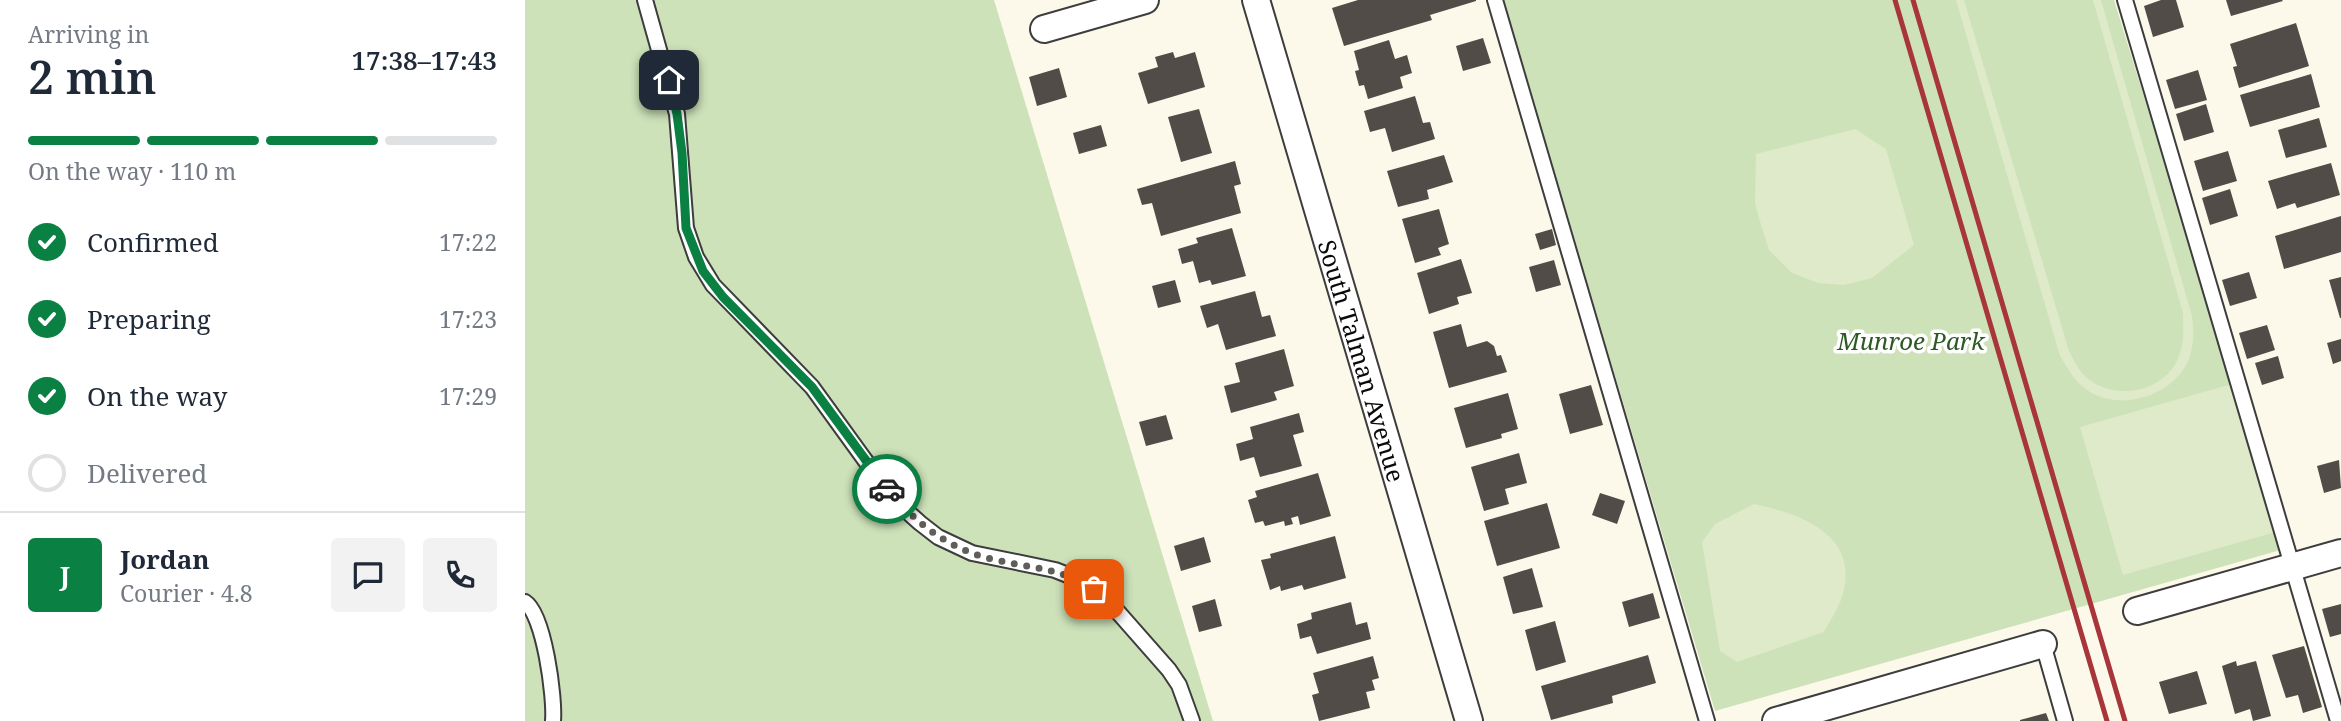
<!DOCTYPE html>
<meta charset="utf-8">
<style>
:root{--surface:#fff;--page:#f2f2f3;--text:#1f2937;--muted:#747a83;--line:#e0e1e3;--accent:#0b8043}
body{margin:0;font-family:"Noto Serif",serif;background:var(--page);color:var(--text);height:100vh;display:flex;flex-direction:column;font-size:26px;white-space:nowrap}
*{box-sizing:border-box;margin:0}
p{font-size:23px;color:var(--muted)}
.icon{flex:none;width:38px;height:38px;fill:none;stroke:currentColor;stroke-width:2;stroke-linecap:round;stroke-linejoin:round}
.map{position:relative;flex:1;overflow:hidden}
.details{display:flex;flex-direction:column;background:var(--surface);width:525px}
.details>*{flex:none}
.pin{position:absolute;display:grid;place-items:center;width:60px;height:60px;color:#fff;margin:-30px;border-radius:14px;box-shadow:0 4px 10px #0006}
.courier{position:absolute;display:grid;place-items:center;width:70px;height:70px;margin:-35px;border:5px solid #0b8043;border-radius:50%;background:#fff;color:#222;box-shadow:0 2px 9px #0007}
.summary em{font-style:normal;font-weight:600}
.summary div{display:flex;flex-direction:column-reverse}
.summary{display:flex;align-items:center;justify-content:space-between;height:119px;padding:0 28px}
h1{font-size:46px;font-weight:600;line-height:52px}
.bar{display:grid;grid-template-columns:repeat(4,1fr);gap:10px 7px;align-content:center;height:84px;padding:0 28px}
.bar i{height:9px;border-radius:5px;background:var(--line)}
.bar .active{background:var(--accent)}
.bar p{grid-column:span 4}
.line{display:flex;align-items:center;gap:18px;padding:0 28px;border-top:2px solid var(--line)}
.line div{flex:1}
.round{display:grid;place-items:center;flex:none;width:74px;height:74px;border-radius:7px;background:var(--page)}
ol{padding:0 28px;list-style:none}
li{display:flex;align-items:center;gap:21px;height:77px}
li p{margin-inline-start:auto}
li .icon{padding:7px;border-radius:50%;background:var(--accent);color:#fff;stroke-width:4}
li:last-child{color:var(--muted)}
li i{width:38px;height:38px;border:4px solid var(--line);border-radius:50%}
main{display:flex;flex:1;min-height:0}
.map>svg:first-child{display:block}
</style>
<main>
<section class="details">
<div class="summary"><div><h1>2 min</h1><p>Arriving in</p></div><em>17:38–17:43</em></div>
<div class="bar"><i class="active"></i><i class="active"></i><i class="active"></i><i></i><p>On the way · 110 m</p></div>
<ol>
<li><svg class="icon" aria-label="check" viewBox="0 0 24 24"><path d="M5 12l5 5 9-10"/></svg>Confirmed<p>17:22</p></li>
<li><svg class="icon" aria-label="check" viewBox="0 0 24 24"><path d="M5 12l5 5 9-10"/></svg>Preparing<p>17:23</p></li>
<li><svg class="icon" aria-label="check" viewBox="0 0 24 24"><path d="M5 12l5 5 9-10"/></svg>On the way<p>17:29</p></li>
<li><i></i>Delivered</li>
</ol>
<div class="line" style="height:126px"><b class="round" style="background:var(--accent);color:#fff">J</b><div><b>Jordan</b><p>Courier · 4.8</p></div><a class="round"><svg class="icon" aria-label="chat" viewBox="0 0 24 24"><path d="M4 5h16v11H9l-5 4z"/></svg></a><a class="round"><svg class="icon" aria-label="phone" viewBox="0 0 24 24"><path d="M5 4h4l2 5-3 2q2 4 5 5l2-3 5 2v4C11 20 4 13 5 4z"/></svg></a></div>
</section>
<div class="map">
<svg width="1816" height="721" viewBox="0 0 1816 721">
<rect width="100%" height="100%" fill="#fcf9ea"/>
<path fill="#cde2b9" d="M0 0H469L688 721H0Z
M978 0H1589L1759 549 1190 711Z"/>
<path fill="#deeac9" d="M1431 0H1439L1544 351C1549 361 1554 371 1562 378 1591 402 1641 392 1654 356 1660 342 1658 327 1658 313L1568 0H1576L1667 316C1669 331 1669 345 1664 359 1649 396 1595 413 1562 390 1550 382 1543 369 1535 356Z
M1330 129 1361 149 1389 245 1347 278 1319 285 1293 283 1267 273 1244 250 1236 225 1230 203 1231 154Z
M1707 384 1751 532 1598 575 1555 427Z
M1229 504C1277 514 1336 535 1317 597 1313 609 1305 621 1299 632L1212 662 1195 651 1177 542 1190 524Z"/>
<path fill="#514c48" d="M833 0H951V1L905 15 907 20 819 46 807 8Z
M1636 0H1651L1659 27 1628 37 1619 6Z
M1701 0H1757L1758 1 1706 16Z
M1771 23 1784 66 1714 88 1708 67 1712 66 1705 44Z
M958 38 966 63 938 71 931 46Z
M864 40 870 59 882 55 887 73 875 77 878 88 843 99 839 85 834 86 830 71 834 70 829 51Z
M648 52 650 58 670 52 680 87 623 104 613 73 633 67 630 57Z
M534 68 542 97 512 106 504 77Z
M1673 70 1682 100 1650 109 1641 80Z
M1786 74 1795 107 1725 127 1715 95Z
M890 96 898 123 905 122 910 139 867 152 860 128 845 132 839 111Z
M1681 104 1689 132 1659 141 1651 114Z
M674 109 687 153 656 162 643 117Z
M1794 118 1802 147 1761 158 1753 130Z
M576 125 582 146 554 154 548 133Z
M1703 151 1712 181 1678 191 1669 161Z
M919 155 928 182 902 190 904 199 873 207 862 171Z
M710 161 716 184 709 186 716 213 636 236 627 203 617 205 612 189Z
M1806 163 1815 195 1772 208 1770 203 1752 209 1743 181Z
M1705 189 1713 216 1685 225 1677 198Z
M914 209 924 244 913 248 916 255 890 263 877 219Z
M1816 216V252L1759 269 1750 236Z
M707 228 721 276 687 285 685 280 674 283 668 261 657 264 653 249 673 243 671 238Z
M1027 229 1031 245 1015 250 1010 234Z
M936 259 947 293 932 297 934 304 904 314 892 273Z
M1029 260 1036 285 1011 292 1004 267Z
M1724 272 1732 298 1705 306 1697 280Z
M1816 277V318H1815L1804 280Z
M650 280 656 302 633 308 627 286Z
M730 291 737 317 745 315 751 336 701 350 693 324 682 328 675 306Z
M936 324 942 347 962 341 969 346 972 356 976 355 982 372 924 388 908 332Z
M1742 325 1750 350 1722 359 1714 333Z
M1816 339V361L1808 364 1802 343Z
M759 349 769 386 749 392 752 400 706 413 699 386 715 382 710 363Z
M1753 356 1759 378 1737 385 1730 363Z
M1066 385 1078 425 1045 434 1034 394Z
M983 393 993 429 976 434 977 438 941 448 929 408Z
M774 413 779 432 768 435 777 466 735 477 729 457 715 461 711 444 728 439 725 427Z
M641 415 648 439 621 446 614 422Z
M994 453 1002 483 980 489 984 504 959 511 946 467Z
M1814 460 1816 488 1799 493 1792 466Z
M793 473 806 516 775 525 773 516 766 518 768 524 760 526 759 521 740 526 738 521 730 523 723 500 732 497 730 491Z
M1075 493 1100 501 1092 524 1067 515Z
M1022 503 1035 548 972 566 959 521Z
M810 536 821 578 779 590 777 585 756 591 755 586 745 590 736 560 746 558 745 554Z
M679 537 686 562 656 571 649 546Z
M1007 568 1018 607 988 614 978 577Z
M1128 593 1135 618 1104 627 1097 602Z
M690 599 697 626 674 632 667 606Z
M826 602 831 625 842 622 846 639 792 654 786 636 775 639 772 624 787 619 786 613Z
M1816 604V634L1805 637 1797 609Z
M1030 621 1041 662 1011 671 1000 630Z
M1779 646 1797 707 1778 713 1773 695 1761 698 1747 655Z
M1123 655 1131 683 1087 696 1088 703 1026 720 1016 686Z
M848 656 854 678 847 680 850 690 841 692 845 708 794 721 787 695 794 693 788 673Z
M1711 661 1712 666 1731 661 1746 716 1728 721 1725 709 1710 714 1697 666Z
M1672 671 1682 704 1644 714 1634 682Z
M1521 713 1524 721H1495V720Z"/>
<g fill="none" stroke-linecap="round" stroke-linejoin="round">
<g stroke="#3d3d3d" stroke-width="18">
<path id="lane" d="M120 0 152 114 161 228 171 257 188 285 287 387 353 478 376 506 395 523 413 537 447 553 530 570 558 581 569 589 585 603 644 670 654 685 667 721
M970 0 1182 721
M1600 0 1813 721
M0 602C19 614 30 697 28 721
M1518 644 1540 721"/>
</g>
<g stroke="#3d3d3d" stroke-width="30">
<g id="street">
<path id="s1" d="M731 0 944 721"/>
<path d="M519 29 620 0"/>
<path d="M1612 611 1816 553"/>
<path d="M1251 721 1518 644"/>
</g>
</g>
<use href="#lane" stroke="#fff" stroke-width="14"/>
<use href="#street" stroke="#fff" stroke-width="26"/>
<path stroke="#a83539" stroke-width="5" d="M1370 0 1582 721
M1388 0 1600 721"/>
</g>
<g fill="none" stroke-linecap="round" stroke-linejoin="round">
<path stroke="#5f5e58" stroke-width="7" stroke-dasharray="0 12.6" d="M362 489C391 523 423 549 467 559 503 568 538 568 569 589"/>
<path stroke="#0b8043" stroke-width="9" d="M144 80 152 114 157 153 161 228 178 271 198 297 287 387 362 489"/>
</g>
<g text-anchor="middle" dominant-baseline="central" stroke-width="7" stroke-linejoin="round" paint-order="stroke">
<g font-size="24" font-style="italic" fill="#2e5924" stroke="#fff">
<text x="1386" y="340">Munroe Park</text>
</g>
<g font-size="24" fill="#0a0a0a" stroke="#fff">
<text stroke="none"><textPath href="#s1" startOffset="376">South Talman Avenue</textPath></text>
</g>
</g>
</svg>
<div class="pin" style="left:569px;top:589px;background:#ea580c"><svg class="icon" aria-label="bag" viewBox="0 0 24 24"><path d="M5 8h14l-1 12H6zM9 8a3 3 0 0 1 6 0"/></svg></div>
<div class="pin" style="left:144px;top:80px;background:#1f2937"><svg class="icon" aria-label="home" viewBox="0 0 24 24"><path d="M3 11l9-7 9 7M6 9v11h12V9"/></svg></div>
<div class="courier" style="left:362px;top:489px"><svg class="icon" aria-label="car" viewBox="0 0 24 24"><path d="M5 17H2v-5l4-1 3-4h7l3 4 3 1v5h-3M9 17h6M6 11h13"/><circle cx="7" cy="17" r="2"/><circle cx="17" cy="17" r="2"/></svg></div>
</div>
</main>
